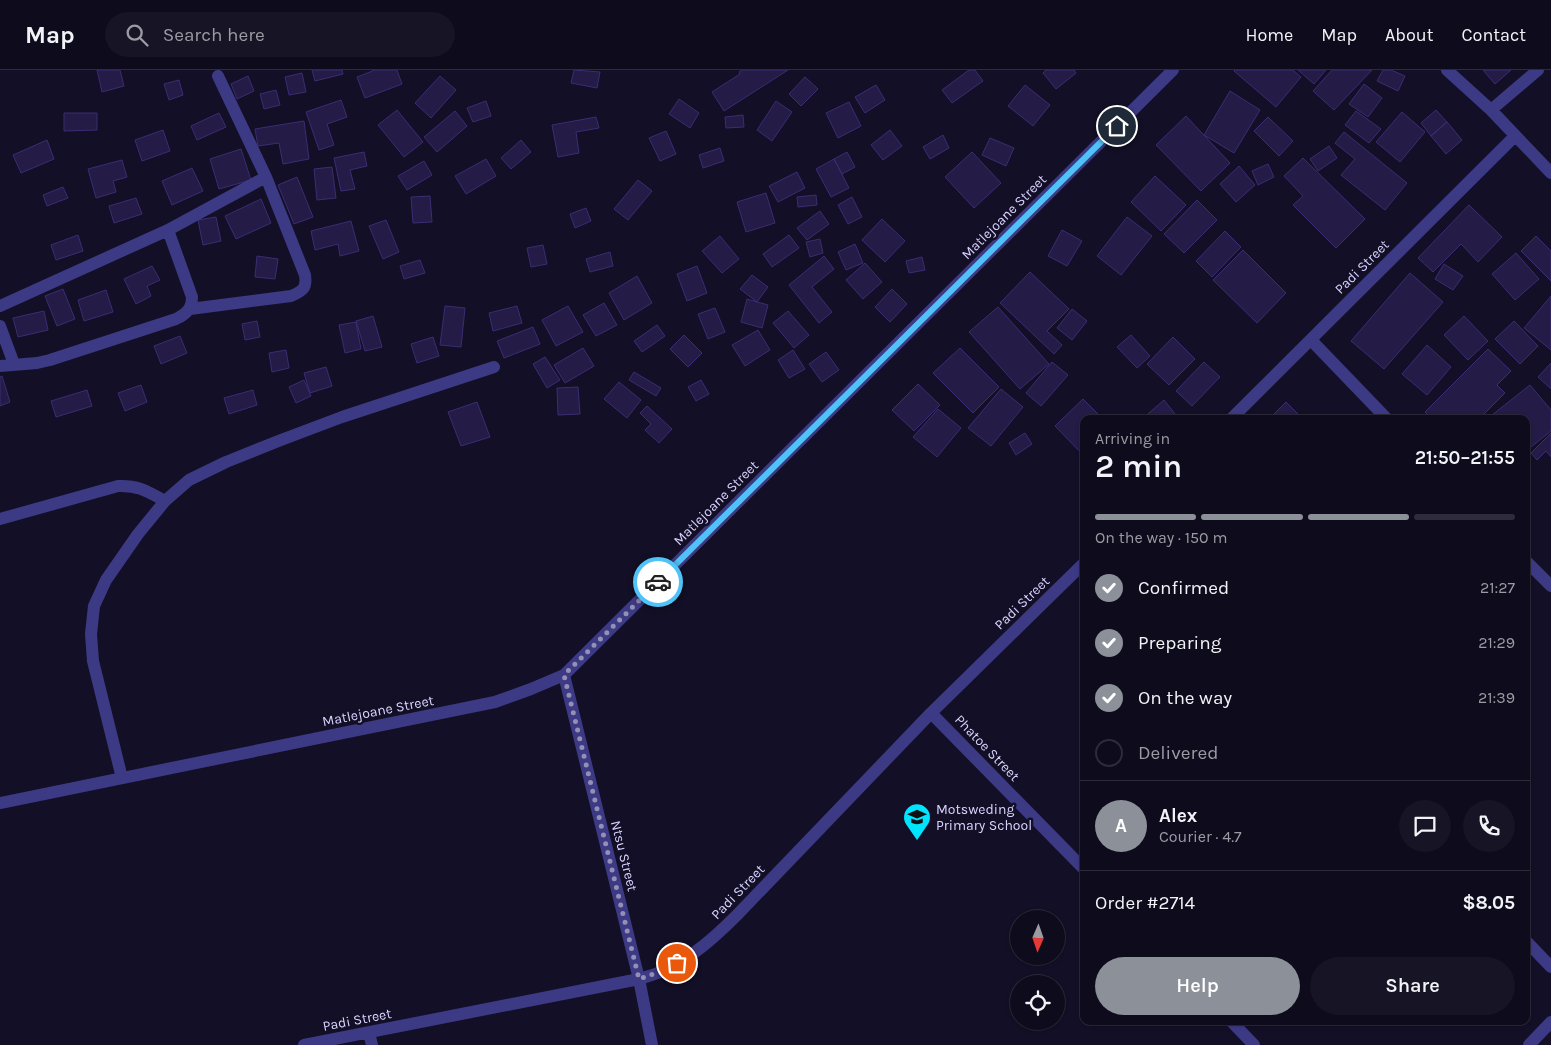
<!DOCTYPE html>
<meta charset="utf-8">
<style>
:root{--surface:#0e0b1c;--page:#171425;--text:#f1f3f6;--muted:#9b9ba3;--line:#2e2b3b;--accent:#8c9099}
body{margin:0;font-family:Karla,sans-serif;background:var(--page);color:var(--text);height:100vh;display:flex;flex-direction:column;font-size:19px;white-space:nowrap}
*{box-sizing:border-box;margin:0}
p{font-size:16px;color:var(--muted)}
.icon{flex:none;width:28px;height:28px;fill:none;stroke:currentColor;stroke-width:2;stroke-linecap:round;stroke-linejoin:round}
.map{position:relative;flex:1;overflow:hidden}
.drawer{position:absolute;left:1080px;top:345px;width:450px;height:610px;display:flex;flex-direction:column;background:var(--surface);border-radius:10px;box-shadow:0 1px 4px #0004,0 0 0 1px var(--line)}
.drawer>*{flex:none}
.needle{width:32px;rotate:182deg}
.fabs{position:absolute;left:1010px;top:840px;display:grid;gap:10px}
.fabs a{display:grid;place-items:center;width:55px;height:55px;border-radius:50%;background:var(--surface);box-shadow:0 1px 4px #0004,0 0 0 1px var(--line);font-size:25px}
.pin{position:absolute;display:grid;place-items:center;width:42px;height:42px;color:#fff;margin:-21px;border:2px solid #fff;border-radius:50%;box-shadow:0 1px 5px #0007}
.courier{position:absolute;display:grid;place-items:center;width:50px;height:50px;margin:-25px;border:4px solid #4fc3f7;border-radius:50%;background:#fff;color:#222;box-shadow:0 1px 6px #0007}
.overview em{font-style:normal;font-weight:600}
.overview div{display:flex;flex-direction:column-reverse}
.overview{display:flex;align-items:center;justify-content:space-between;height:85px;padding:0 15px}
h1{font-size:32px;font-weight:600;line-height:38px}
.bar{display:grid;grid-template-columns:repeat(4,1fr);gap:8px 5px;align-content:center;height:60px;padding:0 15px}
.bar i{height:6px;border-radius:4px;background:var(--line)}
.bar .current{background:var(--accent)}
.bar p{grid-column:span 4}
.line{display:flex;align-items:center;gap:12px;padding:0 15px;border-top:1px solid var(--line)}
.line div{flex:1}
.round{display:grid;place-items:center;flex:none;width:52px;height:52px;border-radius:26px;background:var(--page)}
ol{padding:0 15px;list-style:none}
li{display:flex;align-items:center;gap:15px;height:55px}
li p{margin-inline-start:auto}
li .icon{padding:5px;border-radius:50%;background:var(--accent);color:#fff;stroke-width:4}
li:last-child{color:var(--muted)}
li i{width:28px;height:28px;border:2px solid var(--line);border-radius:50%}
.action{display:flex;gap:10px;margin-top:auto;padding:10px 15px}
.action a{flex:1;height:58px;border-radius:30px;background:var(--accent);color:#fff;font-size:20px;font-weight:600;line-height:58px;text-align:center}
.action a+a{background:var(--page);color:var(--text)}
header{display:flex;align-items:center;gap:30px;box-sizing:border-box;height:70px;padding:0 25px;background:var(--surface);border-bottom:1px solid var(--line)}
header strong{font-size:24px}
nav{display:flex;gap:28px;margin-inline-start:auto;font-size:18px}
.search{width:350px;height:45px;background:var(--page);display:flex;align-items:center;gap:12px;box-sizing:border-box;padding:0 18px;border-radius:28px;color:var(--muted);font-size:19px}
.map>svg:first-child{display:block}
</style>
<header>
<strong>Map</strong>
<div class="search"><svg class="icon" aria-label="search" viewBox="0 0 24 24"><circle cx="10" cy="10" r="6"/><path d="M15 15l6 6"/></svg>Search here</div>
<nav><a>Home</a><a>Map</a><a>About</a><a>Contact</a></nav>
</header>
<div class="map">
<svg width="1551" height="975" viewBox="0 0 1551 975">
<rect width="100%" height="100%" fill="#130f26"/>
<path fill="#241b47" stroke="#3b2d73" d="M97 0H120L124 16 102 22Z
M312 0H342L343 4 315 11Z
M375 0H397L402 14 365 28 357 7Z
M574 0 600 2 597 18 571 13Z
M742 0H788L724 41 712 22 740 4 739 2Z
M969 0H975L983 11 952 33 942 20Z
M1046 0H1074L1076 3 1056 19 1043 3Z
M1235 0H1293L1301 7 1276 37 1234 1Z
M1298 0H1326L1314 14Z
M1332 0H1372L1334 40 1313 21Z
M1383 0H1391L1405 6 1398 21 1377 11Z
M1483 0H1511L1495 14Z
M302 3 306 22 289 25 285 7Z
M248 6 254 21 237 29 231 14Z
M440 6 456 20 431 48 415 33Z
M805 7 818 19 801 36 789 24Z
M179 10 183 25 169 30 164 14Z
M1364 14 1382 28 1368 47 1349 34Z
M876 15 885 30 865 43 855 27Z
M1025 15 1050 35 1033 56 1008 36Z
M276 20 280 35 264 39 260 24Z
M1230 21 1260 40 1234 83 1204 65Z
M679 29 699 43 690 58 669 44Z
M341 30 347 47 327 54 334 75 319 80 306 42Z
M486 31 491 46 473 52 467 38Z
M776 31 792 42 772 71 757 60Z
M849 32 861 56 838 68 826 43Z
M397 40 423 72 404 87 378 55Z
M1436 40 1447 52 1431 66 1421 53Z
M455 41 467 56 437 82 424 67Z
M1356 41 1381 59 1369 73 1345 55Z
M1402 42 1425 62 1400 92 1376 72Z
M64 43H97V60L64 61Z
M219 43 226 57 197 70 191 56Z
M743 45 744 57 726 58 725 47Z
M1186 46 1230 93 1201 121 1156 75Z
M596 47 599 58 576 62 579 83 558 87 552 55Z
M1268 47 1293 71 1279 86 1254 61Z
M304 51 309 89 283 94 279 73 258 76 255 59Z
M1447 52 1462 70 1446 84 1431 66Z
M163 60 170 81 142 91 135 70Z
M890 60 902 76 883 90 871 75Z
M666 61 676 84 660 91 649 68Z
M1344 62 1407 113 1385 140 1341 105 1355 89 1335 73Z
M943 65 949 78 930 89 923 77Z
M990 68 1014 78 1006 96 982 85Z
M47 70 54 89 21 103 13 85Z
M521 70 531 82 511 99 501 88Z
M1329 76 1337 88 1318 101 1310 89Z
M720 78 724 91 703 98 699 85Z
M241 79 251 110 219 119 210 89Z
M364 82 367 96 350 100 355 119 341 121 334 88Z
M847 82 855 97 842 104 834 89Z
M972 82 1001 113 974 138 945 107Z
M1303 88 1365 149 1336 178 1293 135 1303 126 1284 106Z
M486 89 496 106 466 124 455 106Z
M834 89 849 118 831 127 816 99Z
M122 90 127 107 113 111 116 122 96 128 88 99Z
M424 91 432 105 407 120 398 106Z
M1268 94 1274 107 1258 115 1252 101Z
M1239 96 1255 115 1236 132 1220 114Z
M332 97 336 128 317 130 314 99Z
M192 98 203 121 172 135 162 111Z
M797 102 805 118 778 132 769 116Z
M1155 106 1186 135 1161 161 1131 132Z
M297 107 313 147 294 154 278 115Z
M638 110 652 121 628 150 614 139Z
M63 117 68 128 47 136 43 125Z
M766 123 775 153 746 162 737 132Z
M816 125 817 135 798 137 797 127Z
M430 126 432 152 413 153 411 127Z
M852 127 862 147 848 154 838 135Z
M136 128 142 144 114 153 109 136Z
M261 129 271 153 236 169 225 146Z
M1197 130 1217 150 1184 183 1164 164Z
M1469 135 1502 167 1478 192 1461 174 1433 202 1418 188Z
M586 138 591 151 575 158 570 144Z
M820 141 829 154 807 170 797 158Z
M216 147 221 171 203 175 198 150Z
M1127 147 1152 166 1121 205 1097 186Z
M882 149 905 171 885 192 862 170Z
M386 150 399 182 383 189 369 156Z
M351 151 359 181 340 186 338 174 315 180 311 161Z
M1062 160 1082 171 1067 196 1048 186Z
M1225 161 1241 177 1212 207 1196 191Z
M78 165 83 181 56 190 51 175Z
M789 165 799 178 772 197 763 184Z
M720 166 739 189 722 203 702 181Z
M1536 166 1551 181V211L1521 181Z
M820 169 823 183 810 187 806 172Z
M855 174 863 193 846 200 838 182Z
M543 175 547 194 531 197 527 178Z
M1243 180 1286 223 1257 253 1213 210Z
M610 182 613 196 590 202 586 189Z
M1516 183 1539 209 1515 230 1492 204Z
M257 186 278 189 275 209 255 207Z
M824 186 834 199 812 217 832 242 819 253 789 215Z
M922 187 925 200 909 203 906 191Z
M420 190 425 203 404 209 400 196Z
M865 193 882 212 863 229 846 210Z
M1444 194 1463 206 1453 220 1435 209Z
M152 196 160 210 147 216 151 226 136 234 124 209Z
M697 196 707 223 687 231 677 204Z
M1030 202 1069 239 1047 261 1062 275 1054 284 1000 233Z
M1410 203 1443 232 1384 299 1351 271Z
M752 205 768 217 757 232 740 219Z
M637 206 652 233 624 250 609 223Z
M63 219 75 249 57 256 45 226Z
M892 219 907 234 890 252 875 237Z
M106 220 113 242 84 251 78 230Z
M1551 226V280L1524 258Z
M747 229 768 235 762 258 741 252Z
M604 233 617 255 596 266 583 245Z
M445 236 465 238 461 277 440 275Z
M517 236 522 253 493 261 489 243Z
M568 236 583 262 556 276 542 250Z
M998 237 1049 294 1020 319 969 262Z
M715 238 725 262 708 269 698 244Z
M1072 239 1087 251 1072 270 1057 258Z
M44 241 48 260 18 267 13 248Z
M788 241 809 265 794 278 773 253Z
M373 246 382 277 365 281 356 251Z
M1464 246 1488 271 1468 290 1444 265Z
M257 251 260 267 245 270 242 254Z
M1514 251 1538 276 1520 294 1495 269Z
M356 252 361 279 345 283 339 255Z
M657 255 665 266 642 282 634 271Z
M533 257 540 274 504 288 497 271Z
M758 260 770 280 745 296 732 275Z
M684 265 702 283 688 297 670 279Z
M1131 265 1150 286 1137 298 1117 277Z
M180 266 187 283 161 294 154 276Z
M433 267 439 286 417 293 411 274Z
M1173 267 1195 289 1169 315 1147 294Z
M1427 275 1451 297 1427 325 1402 304Z
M583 278 594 296 565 313 554 295Z
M960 278 999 317 973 343 933 303Z
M1488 279 1511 301 1497 315 1505 323 1479 349H1432L1425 342Z
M286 280 289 298 272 302 269 283Z
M793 280 805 299 789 308 778 290Z
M826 282 839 300 822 312 809 294Z
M545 287 560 310 547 318 533 294Z
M1052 292 1068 305 1041 336 1026 323Z
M1204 292 1220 307 1192 336 1176 321Z
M1551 293V319L1538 307Z
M326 297 332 316 310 323 304 303Z
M634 302 661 318 656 326 629 310Z
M2 306 10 332 0 336V307Z
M304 310 311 326 296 333 289 317Z
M701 310 709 324 696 331 688 317Z
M619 312 641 330 627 348 604 329Z
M918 314 940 335 914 361 892 340Z
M141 315 147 332 125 341 118 323Z
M1530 315 1551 340V361L1526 381V349H1487Z
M578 317 580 344 558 345 557 318Z
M1001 319 1023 337 991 376 968 358Z
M87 320 92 336 56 347 51 331Z
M253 320 257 335 229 344 224 328Z
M1083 329 1103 349H1084V386L1055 356Z
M1164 330 1179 349H1142Z
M477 332 490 367 461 376 448 342Z
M1286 332 1303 349H1269Z
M647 336 672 359 659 373 645 360 651 354 640 343Z
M938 339 961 358 937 387 913 367Z
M1025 363 1032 374 1016 385 1009 373Z
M1551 363V387L1546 381 1537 390 1531 383Z"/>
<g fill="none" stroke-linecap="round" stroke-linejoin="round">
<path stroke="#3d3a85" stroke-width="12" d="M1447 0 1491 40 1551 103
M1491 40 1538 0
M0 236 168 160 266 107
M190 239 291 226C303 221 307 218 305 205L266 107 218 6
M0 256 14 294
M1311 270 1387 349
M0 296 37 293 50 290 176 249C186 244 192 239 192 227L168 160
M1231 349 1515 66
M0 449 118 416C138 415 147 421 165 431
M1526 491 1551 516
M564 605 639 909 652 975
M931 643 1084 799
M122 708 93 591 91 564 94 536 106 510 138 464 165 431 189 410 226 392 281 370 342 347 494 297
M0 733 495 632 531 619 564 605 1173 0
M1526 871 1551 897
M1231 951 1254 975
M369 963 372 975
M304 975 639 909C648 906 657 904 665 900 693 887 716 866 737 845L931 643 1084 493
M1529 975 1551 952"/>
</g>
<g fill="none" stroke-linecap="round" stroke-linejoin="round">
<path stroke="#948fb3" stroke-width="5" stroke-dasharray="0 9" d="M658 512 564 605 639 909 665 900 677 893"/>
<path stroke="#4fc3f7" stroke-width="6" d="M658 512 1117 56"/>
</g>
<defs>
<g id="school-pin" transform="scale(1.4375)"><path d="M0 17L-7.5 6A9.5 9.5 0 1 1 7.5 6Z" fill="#00e5ff" stroke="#130f26"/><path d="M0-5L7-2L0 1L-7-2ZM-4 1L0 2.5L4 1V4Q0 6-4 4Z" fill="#111"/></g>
</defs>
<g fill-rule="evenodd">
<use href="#school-pin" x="917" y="747"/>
</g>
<g text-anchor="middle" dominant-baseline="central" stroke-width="5" stroke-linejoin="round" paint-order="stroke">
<g font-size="14" fill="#d9d4ff" stroke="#130f26">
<text transform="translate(1004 147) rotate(-45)">Matlejoane Street</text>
<text transform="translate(1362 197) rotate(-45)">Padi Street</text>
<text transform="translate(716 433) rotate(-45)">Matlejoane Street</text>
<text transform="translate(1022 533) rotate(-44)">Padi Street</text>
<text transform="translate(378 641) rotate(-11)">Matlejoane Street</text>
<text transform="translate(987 678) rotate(46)">Phatoe Street</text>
<text transform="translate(624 786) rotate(76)">Ntsu Street</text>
<text transform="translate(738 822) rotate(-46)">Padi Street</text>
<text transform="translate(357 950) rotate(-11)">Padi Street</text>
</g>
<g font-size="14" fill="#d9d4ff" stroke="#130f26" text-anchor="start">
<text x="936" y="739">Motsweding<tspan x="936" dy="16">Primary School</tspan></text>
</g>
</g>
</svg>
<div class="fabs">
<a><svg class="needle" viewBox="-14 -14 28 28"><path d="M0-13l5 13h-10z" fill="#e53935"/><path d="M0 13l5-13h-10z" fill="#9b9ba3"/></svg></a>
<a><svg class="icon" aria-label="locate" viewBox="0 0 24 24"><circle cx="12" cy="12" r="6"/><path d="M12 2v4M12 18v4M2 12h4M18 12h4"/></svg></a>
</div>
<div class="pin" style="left:677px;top:893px;background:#ea580c"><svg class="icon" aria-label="bag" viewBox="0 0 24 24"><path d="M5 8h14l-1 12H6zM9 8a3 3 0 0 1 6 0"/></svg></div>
<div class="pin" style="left:1117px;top:56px;background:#1f2937"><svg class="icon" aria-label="home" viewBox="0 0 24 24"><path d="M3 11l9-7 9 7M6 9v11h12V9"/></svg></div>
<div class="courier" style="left:658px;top:512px"><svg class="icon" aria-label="car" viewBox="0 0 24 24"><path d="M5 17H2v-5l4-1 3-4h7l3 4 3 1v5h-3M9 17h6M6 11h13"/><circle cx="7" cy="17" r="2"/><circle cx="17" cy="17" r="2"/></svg></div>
<section class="drawer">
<div class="overview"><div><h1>2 min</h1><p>Arriving in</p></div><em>21:50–21:55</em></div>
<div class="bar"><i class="current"></i><i class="current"></i><i class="current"></i><i></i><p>On the way · 150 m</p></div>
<ol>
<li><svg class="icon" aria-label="check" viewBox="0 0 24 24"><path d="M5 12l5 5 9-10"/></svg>Confirmed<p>21:27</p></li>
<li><svg class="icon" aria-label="check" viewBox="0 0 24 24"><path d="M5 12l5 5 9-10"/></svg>Preparing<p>21:29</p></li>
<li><svg class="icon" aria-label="check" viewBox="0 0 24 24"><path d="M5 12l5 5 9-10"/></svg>On the way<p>21:39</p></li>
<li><i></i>Delivered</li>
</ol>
<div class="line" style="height:90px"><b class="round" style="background:var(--accent);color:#fff">A</b><div><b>Alex</b><p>Courier · 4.7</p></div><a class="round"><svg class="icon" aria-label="chat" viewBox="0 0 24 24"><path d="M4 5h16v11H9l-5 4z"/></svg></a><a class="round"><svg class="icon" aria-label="phone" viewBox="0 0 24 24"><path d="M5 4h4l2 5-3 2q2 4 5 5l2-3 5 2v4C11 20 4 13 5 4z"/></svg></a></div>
<div class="line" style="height:65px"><div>Order #2714</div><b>$8.05</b></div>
<div class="action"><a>Help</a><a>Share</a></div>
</section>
</div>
